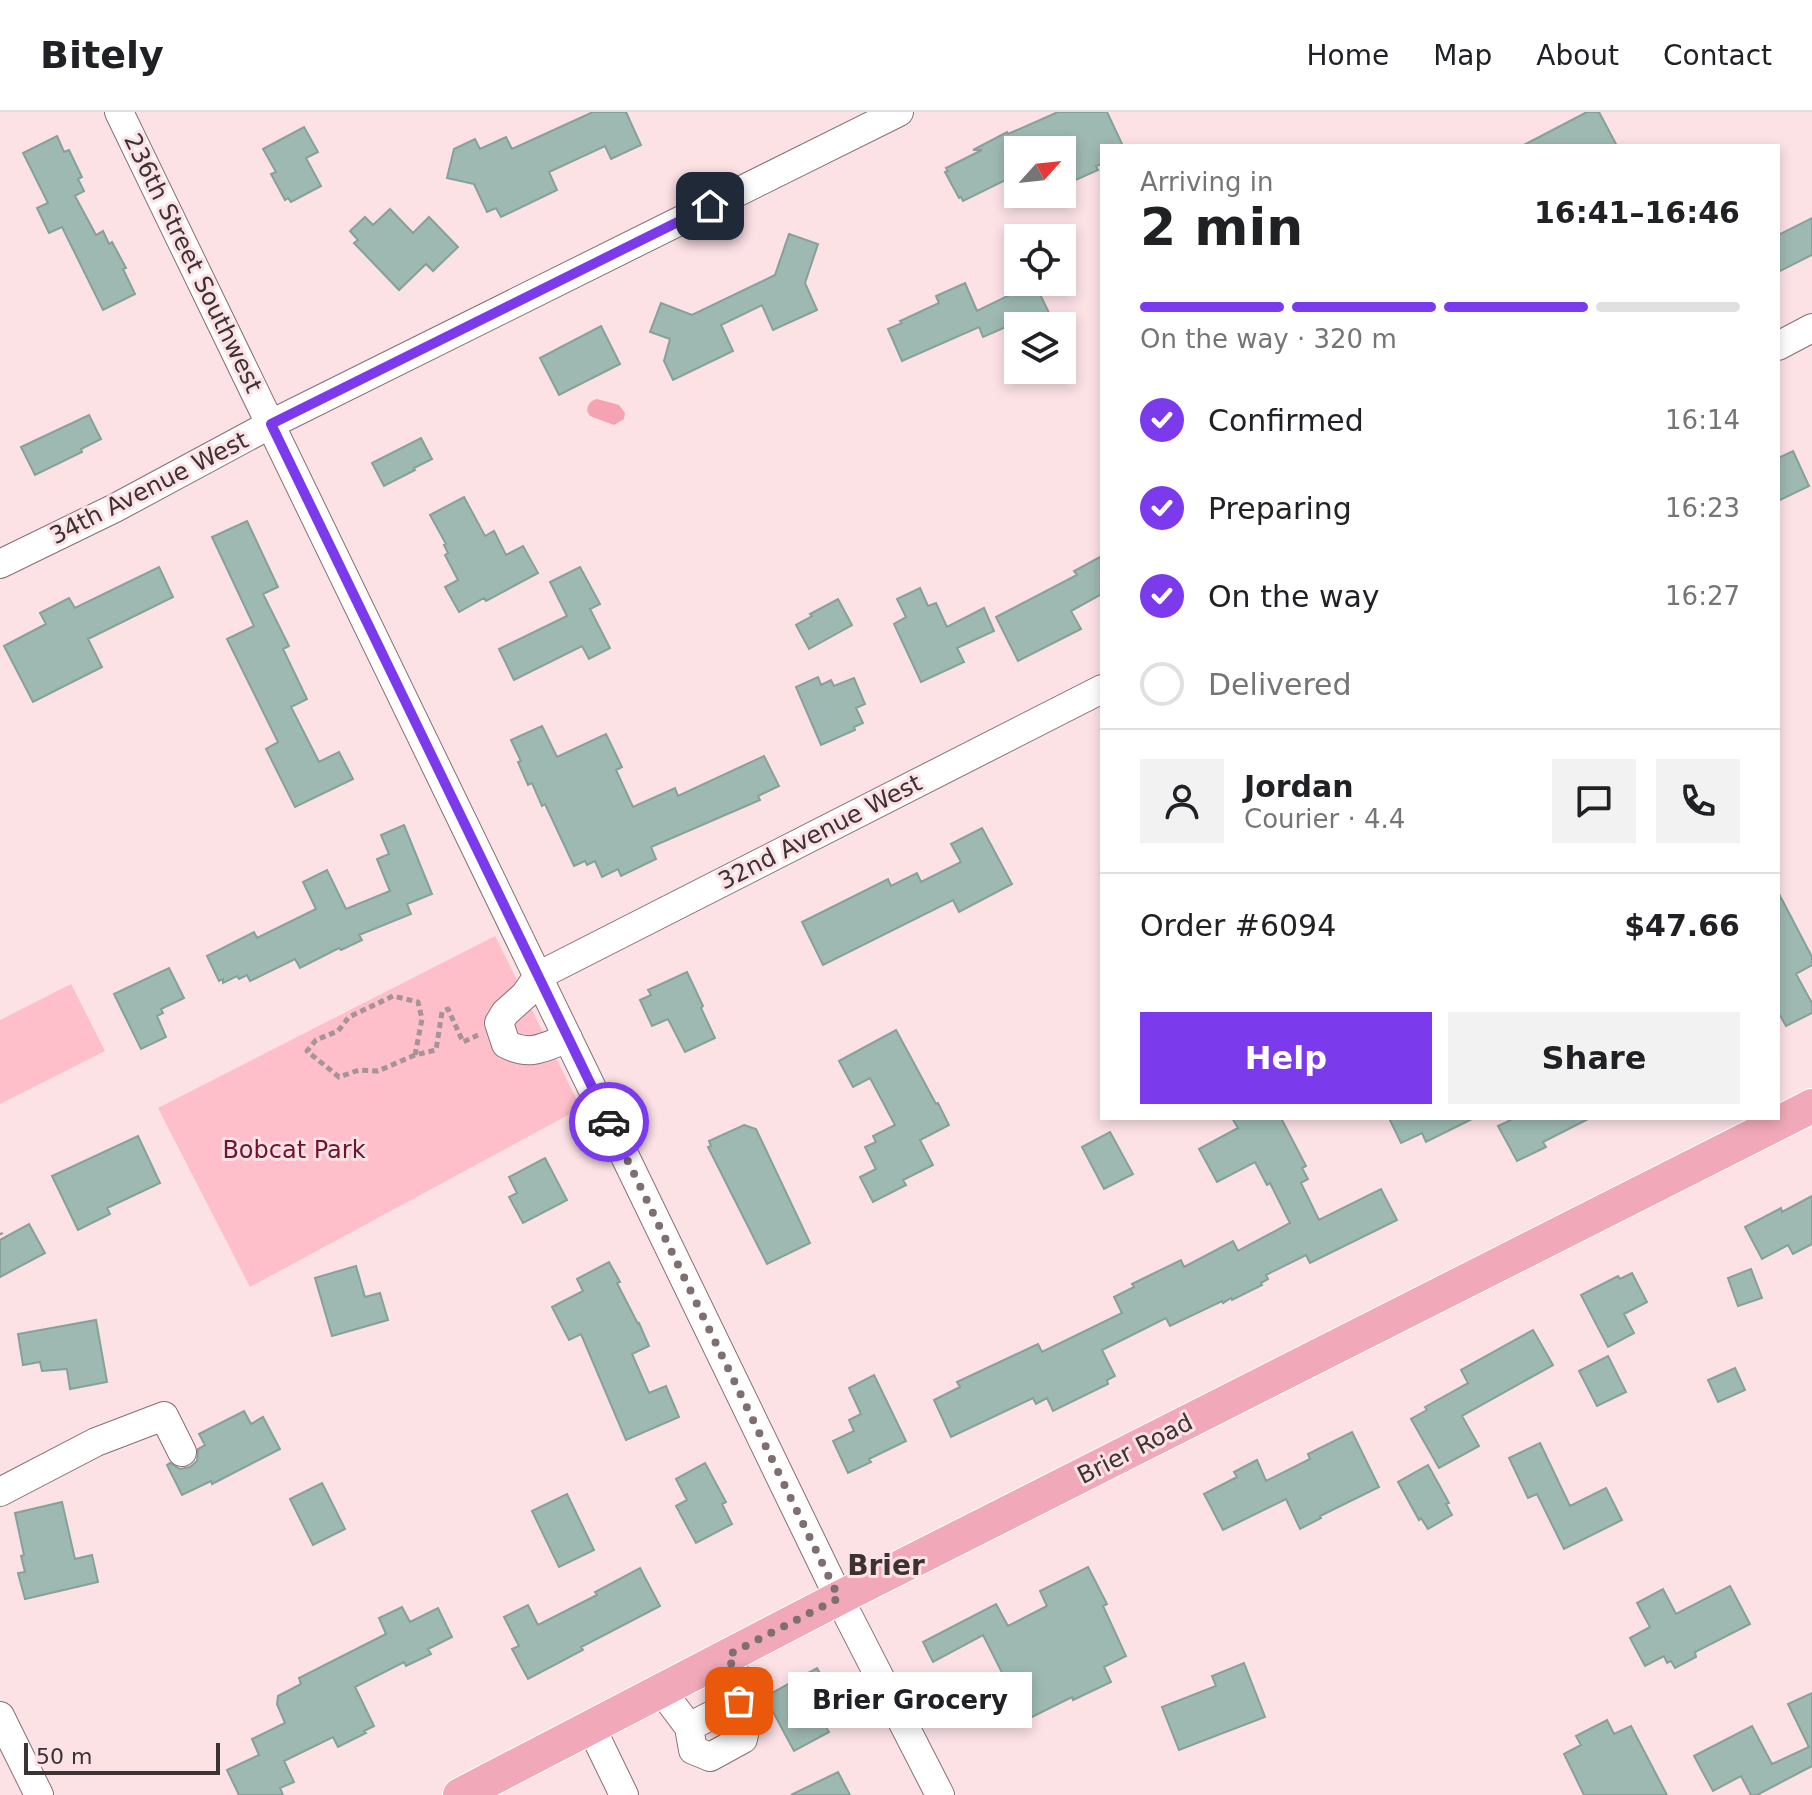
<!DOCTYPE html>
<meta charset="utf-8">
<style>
:root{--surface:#fff;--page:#f2f2f2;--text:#202124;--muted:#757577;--line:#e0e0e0;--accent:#7c3aed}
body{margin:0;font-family:"DejaVu Sans",sans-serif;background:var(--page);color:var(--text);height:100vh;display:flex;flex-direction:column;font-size:30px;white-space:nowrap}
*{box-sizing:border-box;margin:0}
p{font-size:26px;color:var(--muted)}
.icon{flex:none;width:44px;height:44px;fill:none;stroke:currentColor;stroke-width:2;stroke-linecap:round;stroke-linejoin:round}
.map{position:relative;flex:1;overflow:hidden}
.panel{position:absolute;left:1100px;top:32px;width:680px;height:976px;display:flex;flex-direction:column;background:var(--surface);border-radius:0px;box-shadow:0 4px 12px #0003}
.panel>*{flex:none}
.needle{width:52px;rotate:63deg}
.buttons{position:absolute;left:1004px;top:24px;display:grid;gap:16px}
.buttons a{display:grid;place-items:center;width:72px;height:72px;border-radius:0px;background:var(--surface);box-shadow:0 4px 12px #0003;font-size:40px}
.scale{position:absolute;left:24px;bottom:20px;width:196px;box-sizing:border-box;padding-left:8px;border:4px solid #3c3233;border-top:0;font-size:22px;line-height:28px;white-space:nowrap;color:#3c3233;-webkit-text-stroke:6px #fce1e5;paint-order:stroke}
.pin{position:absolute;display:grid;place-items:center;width:68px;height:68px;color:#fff;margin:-34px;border-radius:16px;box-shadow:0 4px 12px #0006}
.courier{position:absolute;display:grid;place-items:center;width:80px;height:80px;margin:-40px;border:6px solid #7c3aed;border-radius:50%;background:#fff;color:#222;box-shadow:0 2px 10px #0007}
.bubble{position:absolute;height:56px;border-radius:0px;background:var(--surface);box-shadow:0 4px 12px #0003;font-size:26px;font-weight:800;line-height:56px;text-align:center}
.summary em{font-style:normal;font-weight:800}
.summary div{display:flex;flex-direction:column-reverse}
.summary{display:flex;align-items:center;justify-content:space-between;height:136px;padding:0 40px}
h1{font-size:52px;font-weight:800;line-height:60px}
.bar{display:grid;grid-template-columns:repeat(4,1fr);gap:12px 8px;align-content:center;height:96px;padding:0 40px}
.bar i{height:10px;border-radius:6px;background:var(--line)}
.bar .on{background:var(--accent)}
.bar p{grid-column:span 4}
.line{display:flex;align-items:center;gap:20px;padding:0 40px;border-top:2px solid var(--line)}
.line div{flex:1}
.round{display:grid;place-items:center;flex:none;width:84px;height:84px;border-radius:0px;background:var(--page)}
ol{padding:0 40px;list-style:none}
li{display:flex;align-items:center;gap:24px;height:88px}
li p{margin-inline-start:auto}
li .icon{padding:8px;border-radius:50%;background:var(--accent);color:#fff;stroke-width:4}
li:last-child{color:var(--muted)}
li i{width:44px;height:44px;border:4px solid var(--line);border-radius:50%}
.cta{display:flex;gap:16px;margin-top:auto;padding:16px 40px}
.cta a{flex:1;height:92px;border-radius:0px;background:var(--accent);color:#fff;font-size:32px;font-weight:800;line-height:92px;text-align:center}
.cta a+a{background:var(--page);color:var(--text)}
header{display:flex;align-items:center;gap:48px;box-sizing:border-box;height:112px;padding:0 40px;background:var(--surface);border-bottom:2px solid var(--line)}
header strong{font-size:38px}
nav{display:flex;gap:44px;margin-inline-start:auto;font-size:28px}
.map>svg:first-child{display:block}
</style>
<header>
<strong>Bitely</strong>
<nav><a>Home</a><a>Map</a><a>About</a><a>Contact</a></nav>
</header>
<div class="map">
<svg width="1812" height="1683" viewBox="0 0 1812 1683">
<rect width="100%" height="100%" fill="#fce1e5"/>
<path fill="#febfca" d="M495 824 581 996 250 1175 158 996Z
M71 872 105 939 0 992V908Z"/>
<path fill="#f3a3b2" d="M597 287 619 293 625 301 624 307 614 313 590 304 587 299C588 292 590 289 597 287Z"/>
<path fill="#9eb9b2" stroke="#86a09a" stroke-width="2" d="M593 0H626L641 33 611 47 605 34 549 60 557 78 501 105 496 96 487 100 474 72 447 66 454 37 475 27 480 37 506 25 512 37Z
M1058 0H1107L1123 34H1102V52L1096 54 1098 58 1062 74V38H1018V62L963 89 961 85 959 86 945 60 948 59 946 56 982 38H973L1007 20 1008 22Z
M1587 0H1599L1617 34H1522Z
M304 15 318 40 306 46 321 74 291 90 288 86 285 88 271 62 276 60 263 37Z
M57 24 64 40 69 38 82 65 78 67 84 79 75 84 96 123 103 119 109 132 112 130 126 156 123 157 135 182 103 198 62 115 49 121 37 96 48 91 23 41Z
M390 97 413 121 429 105 458 135 433 159 426 152 399 178 354 131 358 128 350 119 365 105 373 113Z
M1812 106V143L1778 160V123Z
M789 122 818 132 805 171 817 198 773 218 762 193 721 213 733 239 673 268 664 249 670 227 650 220 661 191 692 203 775 163Z
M965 171 977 199 1022 177 1024 180 1036 174 1051 205 1032 214H1008L983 225 979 215 902 249 888 217 902 211 900 209 939 191 936 184Z
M601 214 620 252 559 283 540 246Z
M89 303 101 327 81 337 82 340 35 363 21 335Z
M421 326 432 347 414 356 415 358 384 374 372 351Z
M1793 339 1809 374 1778 389V346Z
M464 385 485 424 494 419 506 443 523 434 538 461 486 489 484 486 459 500 445 475 458 468 445 443 448 441 444 433 446 432 430 403Z
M247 409 278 475 263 482 289 534 283 537 307 587 291 595 319 650 339 640 353 667 295 695 266 637 278 630 227 527 254 514 212 425Z
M1102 444V482L1071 499 1081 517 1018 549 996 505 1077 463 1074 459Z
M159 455 173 485 88 527 102 555 33 590 4 534 46 512 40 501 69 486 75 496Z
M580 455 600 492 590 497 610 536 589 547 582 534 514 568 499 537 567 504 550 470Z
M920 476 928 494 936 491 947 515 984 496 994 519 957 536 964 550 921 570 894 512 906 505 897 487Z
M838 487 852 513 809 537 796 513 812 504 810 502Z
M818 565 821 573 831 568 834 574 854 566 865 592 856 596 863 611 854 615 855 618 821 633 796 575Z
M542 614 557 645 606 622 622 655 616 658 633 695 675 676 678 684 764 644 779 674 758 684 760 688 651 735 656 747 621 764 618 757 602 765 595 749 587 753 585 749 574 754 545 692 542 694 532 671 528 673 518 650 521 649 511 628Z
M404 713 432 782 407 792 411 802 359 823 362 828 341 838 339 836 300 856 295 847 250 869 247 863 239 867 237 864 223 871V867L219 869 207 844 254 820 257 826 316 797 303 770 327 758 346 797 390 779 377 747 389 742 381 723Z
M982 716 1012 772 959 800 953 788 823 853 802 810 888 767 891 774 917 761 921 770 961 750 951 732Z
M1778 780 1812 845V853L1796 862 1812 891V901L1786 914 1778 900Z
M169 856 184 886 161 897 163 901 157 904 166 925 141 937 114 882Z
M687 860 703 894 701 896 715 926 685 940 668 907 652 914 640 888 651 883 648 878Z
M896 918 936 992 938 991 949 1013 920 1028 933 1053 903 1068 906 1073 873 1090 860 1065 876 1057 865 1035 876 1030 873 1024 895 1013 870 966 853 975 839 949Z
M1232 1006H1281L1306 1054 1302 1056 1308 1067 1301 1071 1319 1108 1381 1077 1397 1108 1310 1151 1306 1143 1266 1163 1268 1167 1261 1171 1262 1173 1232 1188 1231 1186 1223 1191 1222 1189 1170 1214 1166 1206 1102 1238 1115 1264 1107 1268 1108 1272 1053 1299 1047 1286 1036 1292 1033 1286 951 1325 934 1288 960 1275 957 1270 1038 1232 1042 1240 1122 1201 1114 1185 1134 1175 1132 1172 1181 1148 1184 1155 1233 1129 1238 1139 1290 1111 1270 1071 1267 1073 1255 1050 1217 1070 1199 1037 1238 1016Z
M1389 1006H1474L1426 1030 1422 1021 1401 1031Z
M1515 1006H1590L1543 1030 1546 1035 1517 1049 1498 1014Z
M744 1013 756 1017 810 1131 767 1152 708 1035 711 1034 709 1029Z
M1110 1020 1133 1062 1104 1077 1082 1035Z
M138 1024 160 1071 107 1096 110 1102 78 1118 52 1064Z
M545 1046 567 1088 523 1111 509 1085 517 1081 509 1065Z
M1812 1084V1132L1793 1142 1788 1133 1762 1147 1745 1115 1781 1096 1782 1100Z
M29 1112 45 1141 0 1165V1128Z
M609 1150 620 1170 617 1171 638 1212 639 1211 649 1234 632 1242 649 1281 666 1274 679 1305 626 1328 581 1222 569 1228 552 1195 583 1179 577 1167Z
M356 1154 365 1185 380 1181 388 1208 332 1224 315 1166Z
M1751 1157 1762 1186 1738 1194 1728 1166Z
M1632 1161 1647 1190 1624 1202 1634 1221 1608 1235 1581 1183 1618 1164 1620 1167Z
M96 1208 107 1270 70 1277 67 1257 42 1259 40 1250 23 1253 18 1222Z
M1533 1218 1553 1253 1462 1304 1479 1334 1439 1356 1411 1307 1427 1298 1425 1295 1468 1271 1461 1258Z
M1608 1244 1626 1280 1597 1294 1579 1259Z
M1735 1256 1745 1278 1718 1290 1708 1268Z
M874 1263 906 1329 869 1347 871 1350 848 1361 833 1329 854 1319 849 1308 861 1302 849 1276Z
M244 1299 251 1312 263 1305 280 1337 212 1372 211 1369 182 1383 167 1353 170 1351 180 1357 190 1355 197 1349 198 1337 205 1333 199 1322Z
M1352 1320 1379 1375 1320 1404 1321 1406 1300 1417 1286 1387 1223 1418 1204 1382 1237 1365 1234 1360 1257 1348 1266 1369 1310 1347 1308 1342Z
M1540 1331 1570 1394 1606 1376 1622 1408 1564 1437 1537 1382 1528 1386 1509 1346Z
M705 1351 726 1390 722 1392 732 1412 696 1431 676 1394 687 1388 676 1367Z
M1428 1353 1449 1391 1446 1392 1452 1403 1428 1417 1421 1406 1419 1408 1398 1370Z
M322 1371 345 1417 313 1433 290 1387Z
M567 1382 594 1438 559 1455 532 1399Z
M62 1390 75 1447 92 1443 98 1470 25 1487 18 1461 25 1460 21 1444 24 1443 15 1401Z
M1088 1455 1107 1492 1103 1494 1126 1544 1104 1555 1111 1570 1073 1588 1072 1585 1026 1608 983 1523 933 1550 923 1530 996 1492 1008 1514 1047 1494 1040 1479Z
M640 1456 660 1494 581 1535 583 1538 528 1567 512 1537 519 1534 504 1505 528 1493 538 1513 597 1483 595 1480Z
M1730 1474 1750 1512 1695 1540 1696 1545 1675 1556 1671 1549 1667 1551 1664 1544 1645 1554 1630 1526 1650 1515 1637 1491 1663 1477 1676 1502Z
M402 1495 410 1510 438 1496 452 1525 428 1537 431 1542 406 1554 404 1550 355 1575 374 1614 364 1619 366 1621 338 1635 333 1625 284 1649 294 1670 280 1676 283 1683H239L227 1658 259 1643 252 1627 285 1611 277 1592 278 1584 301 1572 299 1566 386 1522 379 1506Z
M1244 1551 1265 1605 1179 1638 1162 1595 1216 1574 1212 1564Z
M817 1556 840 1598 822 1608 829 1620 794 1639 765 1585Z
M1812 1581V1654L1757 1683H1751L1741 1664 1713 1679 1694 1644 1752 1614 1772 1652 1809 1635 1788 1592Z
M1607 1608 1614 1622 1631 1614 1667 1683H1584L1564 1642 1581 1633 1576 1624Z
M838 1660 850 1683H791Z"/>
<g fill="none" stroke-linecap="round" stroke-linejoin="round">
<g stroke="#876f73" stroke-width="30">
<path id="minor" d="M119 0 839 1486 940 1683
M1778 234 1812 216
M0 452 115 396 271 312 899 0
M568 926C544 935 531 945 506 932L499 911 505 901 525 883 538 864 1102 577
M0 1380 96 1330 164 1304 182 1340
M661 1578 689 1615 693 1638 710 1645 743 1627 747 1608 739 1589 737 1567 728 1543
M0 1604 39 1683
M591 1615 624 1683
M689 1615 739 1589"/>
</g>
<g stroke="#fff" stroke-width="36">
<path id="major" d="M460 1683 839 1486 1812 994"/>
</g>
<path stroke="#a69396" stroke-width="5" stroke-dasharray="6 4" stroke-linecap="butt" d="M415 943 422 907 418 890 393 884 349 905 338 919 316 928 307 939 339 965 359 958 378 959 415 943 436 938 442 900 448 897 463 930 478 923
M0 1121 1 1123"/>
<use href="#minor" stroke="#fff" stroke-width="28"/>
<use href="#major" stroke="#f1a9b9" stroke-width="34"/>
</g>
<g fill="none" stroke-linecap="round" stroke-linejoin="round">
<path stroke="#7f6f71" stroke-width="8" stroke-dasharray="0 14.4" d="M609 1010 839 1486 728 1543 737 1567 739 1589"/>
<path stroke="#7c3aed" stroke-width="10" d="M609 1010 271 312 710 94"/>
</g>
<g text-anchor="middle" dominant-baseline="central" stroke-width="6" stroke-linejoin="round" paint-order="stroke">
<g font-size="24" fill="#3c3233" stroke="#fce1e5">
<text transform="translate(193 151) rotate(64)">236th Street Southwest</text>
<text transform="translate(149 376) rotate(-27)">34th Avenue West</text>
<text transform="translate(820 720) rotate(-27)">32nd Avenue West</text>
<text transform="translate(1135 1337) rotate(-27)">Brier Road</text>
</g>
<g font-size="24" fill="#701332" stroke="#fce1e5">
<text x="294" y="1038">Bobcat Park</text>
</g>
<g font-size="28" font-weight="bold" fill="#3c3233" stroke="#fce1e5">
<text x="886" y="1453">Brier</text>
</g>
</g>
</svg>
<div class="buttons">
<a><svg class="needle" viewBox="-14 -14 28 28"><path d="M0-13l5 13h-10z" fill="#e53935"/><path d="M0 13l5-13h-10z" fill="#757577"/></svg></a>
<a><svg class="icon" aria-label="locate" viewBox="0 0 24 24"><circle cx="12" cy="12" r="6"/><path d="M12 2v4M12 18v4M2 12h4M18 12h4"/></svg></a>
<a><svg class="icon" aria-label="layers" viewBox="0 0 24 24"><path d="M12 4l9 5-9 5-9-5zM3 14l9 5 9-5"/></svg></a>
</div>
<div class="scale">50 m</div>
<div class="pin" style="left:739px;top:1589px;background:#ea580c"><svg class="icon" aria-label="bag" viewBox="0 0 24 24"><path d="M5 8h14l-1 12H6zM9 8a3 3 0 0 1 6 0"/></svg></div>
<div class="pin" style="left:710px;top:94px;background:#1f2937"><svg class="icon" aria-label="home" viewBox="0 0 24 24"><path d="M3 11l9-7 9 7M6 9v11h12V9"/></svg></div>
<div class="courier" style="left:609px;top:1010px"><svg class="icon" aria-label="car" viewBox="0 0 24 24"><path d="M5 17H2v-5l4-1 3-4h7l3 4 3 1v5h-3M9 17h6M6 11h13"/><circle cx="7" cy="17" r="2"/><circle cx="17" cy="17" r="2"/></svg></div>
<div class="bubble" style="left:788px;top:1560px;width:244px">Brier Grocery</div>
<section class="panel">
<div class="summary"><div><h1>2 min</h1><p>Arriving in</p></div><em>16:41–16:46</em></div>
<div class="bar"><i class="on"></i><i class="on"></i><i class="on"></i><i></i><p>On the way · 320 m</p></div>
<ol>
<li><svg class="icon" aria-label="check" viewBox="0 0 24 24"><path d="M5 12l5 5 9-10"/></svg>Confirmed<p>16:14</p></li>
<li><svg class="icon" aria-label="check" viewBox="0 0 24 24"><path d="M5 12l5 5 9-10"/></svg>Preparing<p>16:23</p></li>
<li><svg class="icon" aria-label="check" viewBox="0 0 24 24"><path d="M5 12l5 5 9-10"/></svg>On the way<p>16:27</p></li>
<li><i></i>Delivered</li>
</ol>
<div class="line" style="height:144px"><a class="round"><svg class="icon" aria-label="person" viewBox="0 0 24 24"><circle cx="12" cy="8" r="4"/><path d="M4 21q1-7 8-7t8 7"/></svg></a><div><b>Jordan</b><p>Courier · 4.4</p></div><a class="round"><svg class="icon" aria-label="chat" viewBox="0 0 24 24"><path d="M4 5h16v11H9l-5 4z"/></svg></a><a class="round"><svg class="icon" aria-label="phone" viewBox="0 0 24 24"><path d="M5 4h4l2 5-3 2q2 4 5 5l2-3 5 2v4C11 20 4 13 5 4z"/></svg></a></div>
<div class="line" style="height:104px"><div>Order #6094</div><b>$47.66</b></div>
<div class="cta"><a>Help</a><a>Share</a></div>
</section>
</div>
